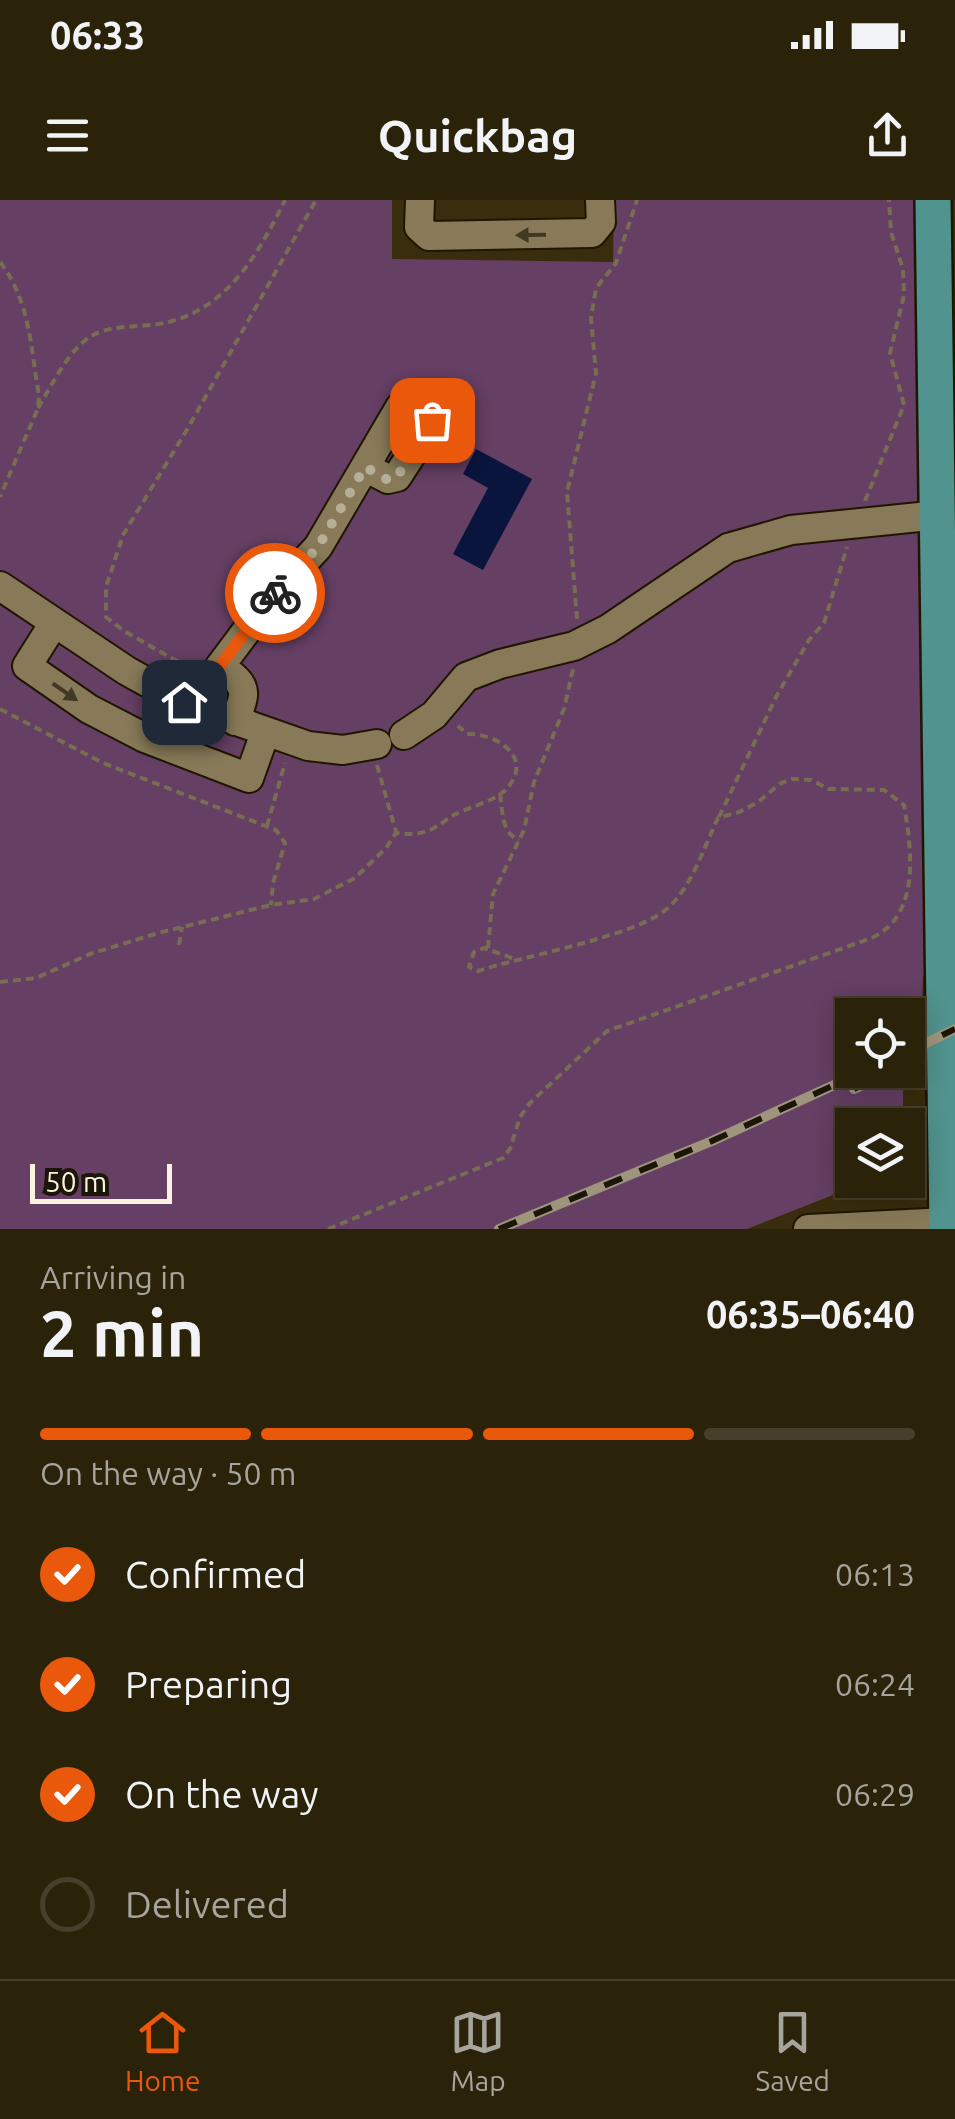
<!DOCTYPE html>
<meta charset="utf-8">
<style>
:root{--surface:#2b220a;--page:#372f18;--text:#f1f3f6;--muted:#a6a49c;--line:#473f2b;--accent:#ea580c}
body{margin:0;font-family:Ubuntu,sans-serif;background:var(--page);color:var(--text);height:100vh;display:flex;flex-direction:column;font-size:38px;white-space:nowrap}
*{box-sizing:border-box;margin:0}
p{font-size:32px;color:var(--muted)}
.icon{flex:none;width:55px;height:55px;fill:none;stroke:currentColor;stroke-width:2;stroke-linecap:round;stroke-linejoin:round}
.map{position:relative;height:1029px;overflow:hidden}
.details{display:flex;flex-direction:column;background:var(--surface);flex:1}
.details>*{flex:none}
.tools{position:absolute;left:835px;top:798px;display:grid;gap:20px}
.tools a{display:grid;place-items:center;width:90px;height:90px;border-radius:0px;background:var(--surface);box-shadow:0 5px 25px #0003,0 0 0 2px var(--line);font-size:50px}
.scale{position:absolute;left:30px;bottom:25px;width:142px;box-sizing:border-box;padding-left:10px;border:5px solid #faf3e0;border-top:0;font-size:28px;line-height:35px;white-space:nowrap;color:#faf3e0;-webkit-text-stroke:8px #1c1609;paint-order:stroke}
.pin{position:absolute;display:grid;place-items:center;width:85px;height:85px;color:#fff;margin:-42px;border-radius:20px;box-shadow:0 5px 15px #0006}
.courier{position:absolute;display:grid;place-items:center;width:100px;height:100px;margin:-50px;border:8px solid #ea580c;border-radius:50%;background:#fff;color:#222;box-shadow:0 2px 12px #0007}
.overview em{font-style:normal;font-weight:700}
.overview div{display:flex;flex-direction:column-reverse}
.overview{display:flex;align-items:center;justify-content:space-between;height:170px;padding:0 40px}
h1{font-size:65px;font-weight:700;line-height:75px}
.bar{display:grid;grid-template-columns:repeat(4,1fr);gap:15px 10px;align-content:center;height:120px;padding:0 40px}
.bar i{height:12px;border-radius:8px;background:var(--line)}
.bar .current{background:var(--accent)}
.bar p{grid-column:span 4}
ol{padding:0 40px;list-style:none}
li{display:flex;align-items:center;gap:30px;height:110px}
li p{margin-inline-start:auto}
li .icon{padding:10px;border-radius:50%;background:var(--accent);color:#fff;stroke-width:4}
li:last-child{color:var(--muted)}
li i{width:55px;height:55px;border:5px solid var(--line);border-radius:50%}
.status{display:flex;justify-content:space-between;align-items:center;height:70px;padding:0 50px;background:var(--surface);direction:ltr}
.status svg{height:28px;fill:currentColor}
header{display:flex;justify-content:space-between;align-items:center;height:130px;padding:0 40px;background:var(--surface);font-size:45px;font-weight:700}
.menu{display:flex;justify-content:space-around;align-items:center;height:140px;border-top:2px solid var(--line);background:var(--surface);font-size:28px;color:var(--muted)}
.menu a{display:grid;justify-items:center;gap:5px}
.menu .current{color:var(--accent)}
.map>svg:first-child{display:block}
</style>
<div class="status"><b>06:33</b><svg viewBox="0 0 49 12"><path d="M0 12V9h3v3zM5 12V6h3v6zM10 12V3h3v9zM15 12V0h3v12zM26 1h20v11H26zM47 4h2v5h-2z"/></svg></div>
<header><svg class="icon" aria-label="menu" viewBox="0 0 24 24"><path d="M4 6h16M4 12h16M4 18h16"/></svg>Quickbag<svg class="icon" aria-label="share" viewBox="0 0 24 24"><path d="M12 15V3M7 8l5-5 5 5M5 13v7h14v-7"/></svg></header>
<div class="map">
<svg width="955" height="1029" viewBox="0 0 955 1029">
<rect width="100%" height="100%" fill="#392d0d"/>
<path fill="#653f64" d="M0 0H392V59L613 62 614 0H919L928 774 923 776 922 805 908 822V815H852V870H903V925H852V980H871L747 1029H0Z"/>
<path fill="#0a153e" d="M476 249 532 279 483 370 453 354 488 288 463 274Z"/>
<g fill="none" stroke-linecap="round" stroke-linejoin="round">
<g stroke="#1f1601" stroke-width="32">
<path id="minor" d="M420 0 419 27 429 36 592 33 601 22 600 0
M0 386 127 471 183 502 308 546 343 550 377 544
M54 423 27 466 89 509 145 538 249 578 265 533
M210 476H233C250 490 242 502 235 521
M191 505 274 394 318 347 400 207 410 204 428 215 431 224 397 277 388 279 365 267
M404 535 434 515 466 477 500 464 574 446 608 429 728 348 791 330 939 315
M808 1029 947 1022"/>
</g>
<g stroke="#1f1601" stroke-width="40">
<path id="major" d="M933 0 947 1029"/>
</g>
<path stroke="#786d52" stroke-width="4" stroke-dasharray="8 5" stroke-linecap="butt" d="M0 62C30 100 31 150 39 196L38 208 0 297
M38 208C53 184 69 147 95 134 116 124 142 128 164 123 227 110 259 53 285 0
M865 301 904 205 890 153 904 95 903 69 891 32 889 0
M577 419 567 292 596 173 591 118 596 88 616 63 637 0
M189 468 124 431 106 417V387L123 335 188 228 316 0
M0 509 103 563 276 630 285 643 273 683 271 705
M377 565 396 632
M500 594C503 612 501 633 519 640
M719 617 776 497 809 440 824 423 847 347
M267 626 285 563
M179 745 182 727
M488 748 493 694 524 630 534 582 564 509 573 469
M0 782 36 778 90 754 158 733 271 705 314 699 355 678 386 648 396 633C407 634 417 635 427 631 437 628 445 620 454 615 472 605 497 602 509 586 533 555 494 533 467 534L458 526
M328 1029 503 958 510 949 520 917 530 903 607 831 869 739C921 718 912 651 904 605L884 590 829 589 811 580 792 579 781 583 758 602 739 612 718 618C704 647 693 684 669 707 639 736 523 756 478 771L469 767 474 752 484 748 515 759"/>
<use href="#minor" stroke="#887a58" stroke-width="28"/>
<use href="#major" stroke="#51938e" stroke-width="35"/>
<g stroke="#9f957c" stroke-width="10">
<path id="rail" d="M908 852 955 829
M854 889 895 870
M499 1029 712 941 867 870"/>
</g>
<use href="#rail" stroke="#1c1609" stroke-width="6" stroke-dasharray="19" stroke-linecap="butt"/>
</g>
<defs><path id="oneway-solid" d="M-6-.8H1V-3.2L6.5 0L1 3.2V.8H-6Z" transform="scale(2.5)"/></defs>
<g fill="#423925">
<use href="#oneway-solid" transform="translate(531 35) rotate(179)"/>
<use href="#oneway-solid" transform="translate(65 492) rotate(35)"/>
</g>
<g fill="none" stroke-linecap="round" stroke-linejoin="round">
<path stroke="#b6ae96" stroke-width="10" stroke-dasharray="0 18" d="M275 393 318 347 365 267 388 280 397 277 432 220"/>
<path stroke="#ea580c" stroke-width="12" d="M184 502 191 504 275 393"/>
</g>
</svg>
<div class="tools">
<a><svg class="icon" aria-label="locate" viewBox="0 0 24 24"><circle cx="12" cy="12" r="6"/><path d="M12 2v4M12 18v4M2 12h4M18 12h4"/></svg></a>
<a><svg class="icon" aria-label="layers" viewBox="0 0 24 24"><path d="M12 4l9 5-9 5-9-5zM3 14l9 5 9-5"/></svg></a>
</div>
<div class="scale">50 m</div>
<div class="pin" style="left:432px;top:220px;background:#ea580c"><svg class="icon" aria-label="bag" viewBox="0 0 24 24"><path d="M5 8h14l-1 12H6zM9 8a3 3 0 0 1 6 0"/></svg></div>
<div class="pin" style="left:184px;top:502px;background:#1f2937"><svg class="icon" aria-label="home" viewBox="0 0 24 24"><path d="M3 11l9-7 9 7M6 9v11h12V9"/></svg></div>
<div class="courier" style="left:275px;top:393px"><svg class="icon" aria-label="bike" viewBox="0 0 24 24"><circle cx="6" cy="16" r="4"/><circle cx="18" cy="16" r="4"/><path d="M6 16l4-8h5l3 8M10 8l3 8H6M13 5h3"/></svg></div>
</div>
<section class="details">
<div class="overview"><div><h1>2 min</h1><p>Arriving in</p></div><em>06:35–06:40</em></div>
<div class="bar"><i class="current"></i><i class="current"></i><i class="current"></i><i></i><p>On the way · 50 m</p></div>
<ol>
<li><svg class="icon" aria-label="check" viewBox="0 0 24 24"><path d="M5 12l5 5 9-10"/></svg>Confirmed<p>06:13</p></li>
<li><svg class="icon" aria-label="check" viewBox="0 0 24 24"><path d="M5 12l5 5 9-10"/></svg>Preparing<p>06:24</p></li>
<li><svg class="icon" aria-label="check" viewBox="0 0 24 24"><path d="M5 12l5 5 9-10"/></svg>On the way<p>06:29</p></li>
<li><i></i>Delivered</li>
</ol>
</section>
<nav class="menu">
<a class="current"><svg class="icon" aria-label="home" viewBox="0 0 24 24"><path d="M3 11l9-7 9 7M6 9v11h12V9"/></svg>Home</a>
<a><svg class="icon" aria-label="map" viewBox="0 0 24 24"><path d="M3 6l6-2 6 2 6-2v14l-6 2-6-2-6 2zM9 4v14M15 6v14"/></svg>Map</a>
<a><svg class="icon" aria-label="saved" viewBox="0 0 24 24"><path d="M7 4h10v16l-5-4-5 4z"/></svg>Saved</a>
</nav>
